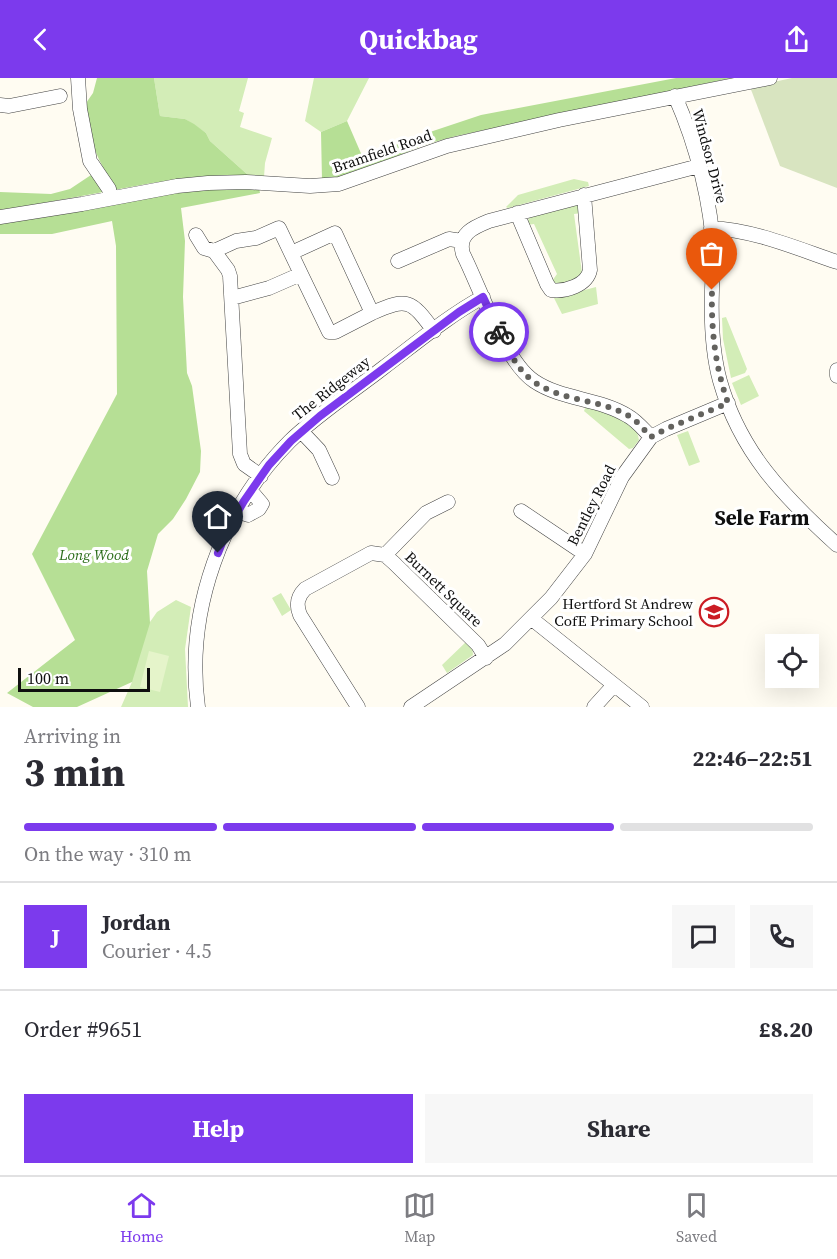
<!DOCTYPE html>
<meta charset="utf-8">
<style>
:root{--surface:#fff;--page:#f7f7f7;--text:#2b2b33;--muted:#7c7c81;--line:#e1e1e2;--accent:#7c3aed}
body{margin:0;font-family:"Source Serif 4",serif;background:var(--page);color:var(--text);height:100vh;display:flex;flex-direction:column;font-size:22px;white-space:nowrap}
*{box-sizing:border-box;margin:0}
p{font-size:20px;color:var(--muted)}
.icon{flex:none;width:33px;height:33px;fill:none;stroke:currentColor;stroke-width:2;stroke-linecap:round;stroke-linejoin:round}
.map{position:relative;height:629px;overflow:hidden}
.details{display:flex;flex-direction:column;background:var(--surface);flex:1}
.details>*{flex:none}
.controls{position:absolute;left:765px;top:556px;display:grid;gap:12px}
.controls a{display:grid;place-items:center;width:54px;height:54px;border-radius:0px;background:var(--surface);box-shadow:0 6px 24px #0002;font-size:30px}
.scale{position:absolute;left:18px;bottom:15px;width:132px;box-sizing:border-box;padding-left:6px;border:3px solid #0f0f0f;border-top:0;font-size:16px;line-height:21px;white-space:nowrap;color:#0f0f0f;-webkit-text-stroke:4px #fff;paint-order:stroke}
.pin{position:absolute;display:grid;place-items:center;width:51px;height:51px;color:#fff;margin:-62px -26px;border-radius:50% 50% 50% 0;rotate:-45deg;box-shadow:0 0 6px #0007}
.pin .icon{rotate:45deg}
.courier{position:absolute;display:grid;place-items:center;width:60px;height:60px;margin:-30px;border:4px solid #7c3aed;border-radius:50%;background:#fff;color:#222;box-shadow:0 2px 8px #0007}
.headline em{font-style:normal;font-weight:700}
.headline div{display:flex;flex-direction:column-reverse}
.headline{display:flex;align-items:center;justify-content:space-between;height:102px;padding:0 24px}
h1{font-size:39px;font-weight:700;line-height:45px}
.bar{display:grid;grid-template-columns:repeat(4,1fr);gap:9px 6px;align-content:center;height:72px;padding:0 24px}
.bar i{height:8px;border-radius:4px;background:var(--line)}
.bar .on{background:var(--accent)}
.bar p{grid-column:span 4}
.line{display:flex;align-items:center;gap:15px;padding:0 24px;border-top:2px solid var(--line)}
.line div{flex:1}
.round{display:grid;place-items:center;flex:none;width:63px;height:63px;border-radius:0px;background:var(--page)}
.primary-button{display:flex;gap:12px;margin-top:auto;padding:12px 24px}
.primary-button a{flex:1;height:69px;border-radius:0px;background:var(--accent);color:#fff;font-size:24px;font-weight:700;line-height:69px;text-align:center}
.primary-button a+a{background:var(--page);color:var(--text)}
header{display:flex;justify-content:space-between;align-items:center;height:78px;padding:0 24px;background:var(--accent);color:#fff;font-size:27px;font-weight:700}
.tabs{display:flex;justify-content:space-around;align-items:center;height:84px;border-top:2px solid var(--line);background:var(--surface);font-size:16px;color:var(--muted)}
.tabs a{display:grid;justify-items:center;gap:3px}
.tabs .on{color:var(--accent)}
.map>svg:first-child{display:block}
</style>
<header><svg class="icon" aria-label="back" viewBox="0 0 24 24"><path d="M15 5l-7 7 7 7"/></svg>Quickbag<svg class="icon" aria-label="share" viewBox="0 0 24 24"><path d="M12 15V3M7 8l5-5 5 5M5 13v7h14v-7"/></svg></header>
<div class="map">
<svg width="837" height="629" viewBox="0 0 837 629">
<rect width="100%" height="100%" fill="#fffcf2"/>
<path fill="#d3edb7" d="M154 0H248L239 33 244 35 240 49 272 60 265 85 264 99 248 97 210 63 206 55 185 41 160 38Z
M314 0H369L347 43 321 54 305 43Z
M574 101 588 104 589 108 508 130 506 129 518 117Z
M577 127 582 135 574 136 582 195 585 202 555 206 552 203 557 196 534 146 527 147 529 139Z
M596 209 598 226 562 236 554 220Z
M726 239 747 291 745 295 731 300 723 261 722 240Z
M749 297 759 318 741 327 732 305Z
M586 328C603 334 637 340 639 362L633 370 629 371 584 333Z
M688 353 700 384 689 388 677 357Z
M281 515 291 532 282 538 272 520Z
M176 522 191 529 185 571 188 629H121L132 604 107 605 157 534Z
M467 563 472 568 473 577 447 595 442 587Z"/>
<path fill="#b6df95" d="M97 0H154L160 38 185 41 194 46 206 55 210 63 248 97 201 99 152 105 0 133V114L51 116 70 111 103 89C91 68 88 48 86 25L93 15Z
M676 0H732L456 58C445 61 434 64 424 67 390 80 358 99 322 102L321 54 347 43 363 80 418 58 481 37Z
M219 109 259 110 260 115 181 130 185 163 183 219 187 295 192 308 201 373 200 394 186 421 173 441 158 456 147 493 150 545 132 604 77 629H33L7 615 75 562 32 476 117 316 116 168 112 143 52 156H0V146L181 113Z"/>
<path fill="#d8e4c0" d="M792 0H837V110L780 88 750 9Z"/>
<path fill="#e5f4ca" d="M149 573 169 578 160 614 140 609Z"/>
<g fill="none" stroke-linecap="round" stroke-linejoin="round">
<g stroke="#424242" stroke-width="15">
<path id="minor" d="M78 0 80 31 90 83 109 111 111 120
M675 18C697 68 712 126 714 181 714 191 712 202 712 212 711 242 712 274 720 303 740 374 784 419 837 467
M0 27 9 28 60 18
M517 135 547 206 551 212C566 214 587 207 590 192L584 117
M0 139 82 126 177 108 208 105 246 104 310 108 339 106 447 68 559 42 770 0
M711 150C754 152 796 170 837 184
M196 157 204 170 214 173 236 163 256 160 279 150 301 196 269 210 232 220
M214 173 228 192 230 198 240 376 244 386 261 398
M291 175 335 155 372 235C408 219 411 222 434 253
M398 183 449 161 462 163
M301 196 329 254H335L372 235
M837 292V298
M301 353 319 372 332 400
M651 359C644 352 637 343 628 338 599 320 562 322 534 303 504 283 480 209 463 176 457 156 474 149 489 143L699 88
M237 433 248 437 259 431 262 426 251 413
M521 433 585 476
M385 477 426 435 448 424
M532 541 642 629
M198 629C185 533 222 431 290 363 318 336 352 314 383 290 415 266 448 238 483 219
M358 629 300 537C296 527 297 519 305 511L371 475 385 477 394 485 478 567 486 580
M411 629 505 566 551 520 585 476 622 399 651 359 666 351 728 325
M594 629 613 608"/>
</g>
<use href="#minor" stroke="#fff" stroke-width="14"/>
</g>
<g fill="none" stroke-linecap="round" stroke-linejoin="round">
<path stroke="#63625e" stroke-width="6" stroke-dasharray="0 10.8" d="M499 254C507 269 515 287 527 298 553 323 597 320 627 337 637 342 644 352 651 359L666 351 728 325C715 288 711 251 712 212"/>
<path stroke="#7c3aed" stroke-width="8" d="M218 475 227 452 244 423 269 387 291 363 320 338 459 234 483 219 499 254"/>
</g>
<defs>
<g id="school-ring" transform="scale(1.5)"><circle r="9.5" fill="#fff" stroke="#cb1c24" stroke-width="1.5"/><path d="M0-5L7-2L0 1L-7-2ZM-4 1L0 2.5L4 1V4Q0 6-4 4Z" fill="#cb1c24"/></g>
</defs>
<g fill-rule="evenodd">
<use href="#school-ring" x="714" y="534"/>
</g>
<g text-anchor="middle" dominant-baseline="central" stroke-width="6" stroke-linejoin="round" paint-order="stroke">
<g font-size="15" fill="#0f0f0f" stroke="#fff">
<text transform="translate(382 73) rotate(-19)">Bramfield Road</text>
<text transform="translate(710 78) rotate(75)">Windsor Drive</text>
<text transform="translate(331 310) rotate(-38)">The Ridgeway</text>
<text transform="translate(591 427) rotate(-63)">Bentley Road</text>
<text transform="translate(444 511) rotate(44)">Burnett Square</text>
</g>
<g font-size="15" font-style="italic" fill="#2b6d1a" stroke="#fff">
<text x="94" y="476">Long Wood</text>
</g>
<g font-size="15" fill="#0f0f0f" stroke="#fff" text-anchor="end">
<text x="693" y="525">Hertford St Andrew<tspan x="693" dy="17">CofE Primary School</tspan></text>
</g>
<g font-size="21" font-weight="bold" fill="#0f0f0f" stroke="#fff">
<text x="762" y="439">Sele Farm</text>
</g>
</g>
</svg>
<div class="controls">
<a><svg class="icon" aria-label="locate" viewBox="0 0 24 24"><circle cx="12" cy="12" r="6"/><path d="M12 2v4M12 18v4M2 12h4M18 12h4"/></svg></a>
</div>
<div class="scale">100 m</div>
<div class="pin" style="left:712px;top:212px;background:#ea580c"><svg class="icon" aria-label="bag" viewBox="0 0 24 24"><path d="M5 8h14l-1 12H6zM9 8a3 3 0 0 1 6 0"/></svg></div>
<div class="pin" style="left:218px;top:475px;background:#1f2937"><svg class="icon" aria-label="home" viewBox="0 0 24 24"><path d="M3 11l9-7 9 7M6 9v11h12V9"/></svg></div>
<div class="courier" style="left:499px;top:254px"><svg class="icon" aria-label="bike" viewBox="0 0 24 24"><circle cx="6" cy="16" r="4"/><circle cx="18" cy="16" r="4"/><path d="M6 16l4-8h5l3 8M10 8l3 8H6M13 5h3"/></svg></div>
</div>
<section class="details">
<div class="headline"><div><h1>3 min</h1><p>Arriving in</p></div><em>22:46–22:51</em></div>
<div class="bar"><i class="on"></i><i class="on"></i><i class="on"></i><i></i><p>On the way · 310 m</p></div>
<div class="line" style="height:108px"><b class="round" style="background:var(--accent);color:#fff">J</b><div><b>Jordan</b><p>Courier · 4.5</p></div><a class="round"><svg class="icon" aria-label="chat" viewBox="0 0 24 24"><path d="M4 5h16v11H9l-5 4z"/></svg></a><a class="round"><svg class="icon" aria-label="phone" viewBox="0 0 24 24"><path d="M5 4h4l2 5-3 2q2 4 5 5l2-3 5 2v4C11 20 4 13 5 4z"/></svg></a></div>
<div class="line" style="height:78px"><div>Order #9651</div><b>£8.20</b></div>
<div class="primary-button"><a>Help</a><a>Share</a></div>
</section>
<nav class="tabs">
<a class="on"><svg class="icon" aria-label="home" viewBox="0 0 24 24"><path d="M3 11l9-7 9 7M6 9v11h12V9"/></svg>Home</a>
<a><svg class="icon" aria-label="map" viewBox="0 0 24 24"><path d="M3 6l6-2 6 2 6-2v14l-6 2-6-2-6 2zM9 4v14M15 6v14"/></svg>Map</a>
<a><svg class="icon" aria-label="saved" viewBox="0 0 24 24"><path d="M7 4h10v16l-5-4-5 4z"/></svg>Saved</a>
</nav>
